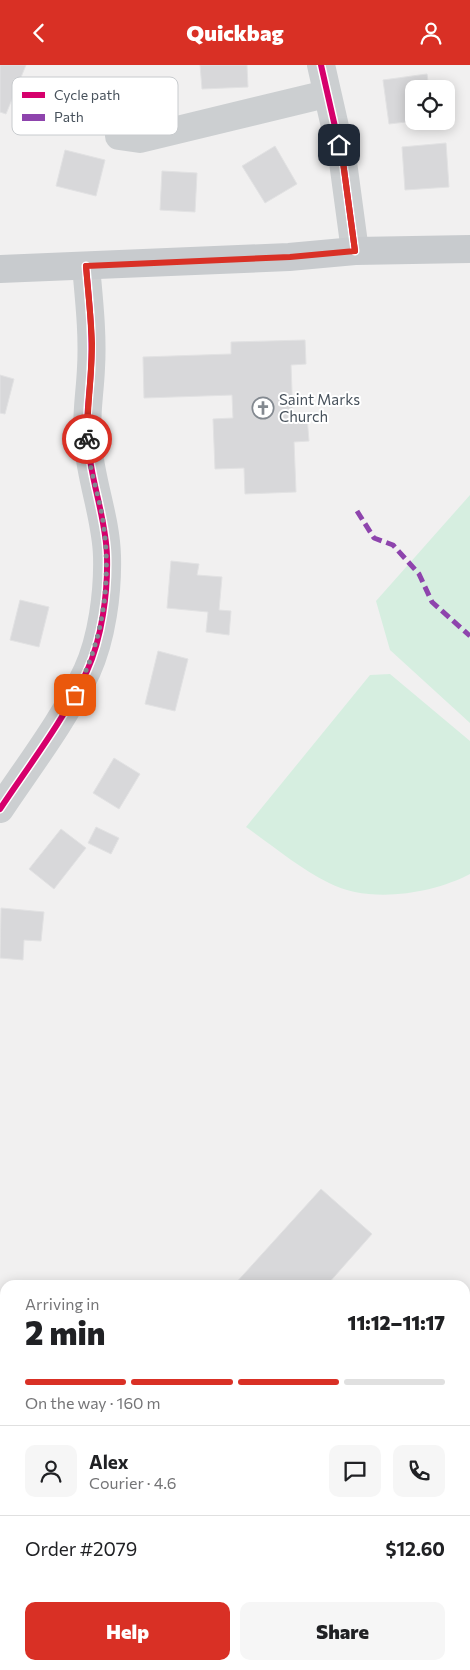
<!DOCTYPE html>
<meta charset="utf-8">
<style>
:root{--surface:#fff;--page:#f6f6f6;--text:#202124;--muted:#757577;--line:#e0e0e0;--accent:#d93025}
body{margin:0;font-family:Commissioner,sans-serif;background:var(--page);color:var(--text);height:100vh;display:flex;flex-direction:column;font-size:19px;white-space:nowrap}
*{box-sizing:border-box;margin:0}
p{font-size:16px;color:var(--muted)}
.icon{flex:none;width:28px;height:28px;fill:none;stroke:currentColor;stroke-width:2;stroke-linecap:round;stroke-linejoin:round}
.map{position:relative;flex:1;overflow:hidden}
.panel{position:absolute;left:0px;top:1215px;width:470px;height:390px;display:flex;flex-direction:column;background:var(--surface);border-radius:15px 15px 0 0;box-shadow:0 2px 12px #0003}
.panel>*{flex:none}
.buttons{position:absolute;left:405px;top:15px;display:grid;gap:10px}
.buttons a{display:grid;place-items:center;width:50px;height:50px;border-radius:10px;background:var(--surface);box-shadow:0 2px 12px #0003;font-size:25px}
.pin{position:absolute;display:grid;place-items:center;width:42px;height:42px;color:#fff;margin:-21px;border-radius:10px;box-shadow:0 2px 8px #0006}
.courier{position:absolute;display:grid;place-items:center;width:50px;height:50px;margin:-25px;border:4px solid #d93025;border-radius:50%;background:#fff;color:#222;box-shadow:0 1px 6px #0007}
.overview em{font-style:normal;font-weight:800}
.overview div{display:flex;flex-direction:column-reverse}
.overview{display:flex;align-items:center;justify-content:space-between;height:85px;padding:0 25px}
h1{font-size:32px;font-weight:800;line-height:38px}
.bar{display:grid;grid-template-columns:repeat(4,1fr);gap:8px 5px;align-content:center;height:60px;padding:0 25px}
.bar i{height:6px;border-radius:4px;background:var(--line)}
.bar .current{background:var(--accent)}
.bar p{grid-column:span 4}
.line{display:flex;align-items:center;gap:12px;padding:0 25px;border-top:1px solid var(--line)}
.line div{flex:1}
.round{display:grid;place-items:center;flex:none;width:52px;height:52px;border-radius:10px;background:var(--page)}
.primary-button{display:flex;gap:10px;margin-top:auto;padding:10px 25px}
.primary-button a{flex:1;height:58px;border-radius:10px;background:var(--accent);color:#fff;font-size:20px;font-weight:800;line-height:58px;text-align:center}
.primary-button a+a{background:var(--page);color:var(--text)}
header{display:flex;justify-content:space-between;align-items:center;height:65px;padding:0 25px;background:var(--accent);color:#fff;font-size:22px;font-weight:800}
.map>svg:first-child{display:block}
</style>
<header><svg class="icon" aria-label="back" viewBox="0 0 24 24"><path d="M15 5l-7 7 7 7"/></svg>Quickbag<svg class="icon" aria-label="person" viewBox="0 0 24 24"><circle cx="12" cy="8" r="4"/><path d="M4 21q1-7 8-7t8 7"/></svg></header>
<div class="map">
<svg width="470" height="1605" viewBox="0 0 470 1605">
<rect width="100%" height="100%" fill="#f1f0f0"/>
<path fill="#d6eee0" d="M470 430V658L390 585 376 536Z
M390 609 470 676V809C432 829 369 839 329 818 299 803 273 781 246 762L370 610Z
M470 1270V1605H193L190 1600H465V1275Z"/>
<path fill="#d8d8da" stroke="#e2e2e3" d="M0 0H26L6 49 0 47Z
M200 0H247L248 22 202 24Z
M427 9 429 24H414V56L389 59 383 15Z
M446 78 449 122 405 125 402 82Z
M275 81 297 119 265 138 242 101Z
M65 85 105 95 96 131 56 121Z
M162 106 197 108 195 147 160 145Z
M305 275 306 299 291 300 293 353 307 352 309 376 294 377 296 427 245 429 244 403 215 404 213 354 233 353 232 330 144 333 143 292 231 289V277Z
M0 310 14 314 5 349 0 348Z
M171 496 199 499 197 510 222 512 219 545 231 546 229 570 206 567 208 547 167 543Z
M20 535 49 542 39 582 10 575Z
M158 586 188 594 175 646 145 639Z
M114 693 140 709 119 744 93 728Z
M96 762 119 773 111 789 88 778Z
M61 764 86 783 54 824 29 804Z
M1 843 44 847 41 876 24 875 23 895 0 893Z
M321 1124 372 1169 327 1220H234Z
M122 1600H149L152 1605H114Z"/>
<g fill="none" stroke-linecap="round" stroke-linejoin="round">
<path stroke="#cccfd1" stroke-width="28" d="M321 0 343 97 355 186
M119 71 140 74 326 29
M0 744C30 699 64 655 87 606 102 573 108 527 107 491 106 453 91 417 88 379 85 353 90 329 91 303 93 269 89 235 86 201
M0 1397 5 1394
M0 1604V1605"/>
<path stroke="#c8cbce" stroke-width="28" d="M0 204 289 192 355 186 470 184"/>
<path stroke="#8e44ad" stroke-width="5" stroke-dasharray="10 5" stroke-linecap="butt" d="M357 446 374 473 393 480 419 509 432 537 470 571"/>
<g stroke="#fff" stroke-width="9">
<path id="cycleway" d="M321 0 343 97 355 186
M0 744C30 699 64 655 87 606 102 573 108 527 107 491 106 453 91 417 88 379 85 353 90 329 91 303 93 269 89 235 86 201"/>
</g>
<use href="#cycleway" stroke="#d6006c" stroke-width="6"/>
</g>
<g fill="none" stroke-linecap="round" stroke-linejoin="round">
<path stroke="#838990" stroke-width="5" stroke-dasharray="0 9" d="M75 630C103 574 112 519 103 456 99 429 88 402 87 374"/>
<path stroke="#d93025" stroke-width="6" d="M87 374C87 342 92 310 92 278 91 252 88 227 86 201L290 192 355 186 343 97 339 80"/>
</g>
<defs>
<g id="church-ring" transform="scale(1.125)"><circle r="9.5" fill="#fff" stroke="#838990" stroke-width="1.5"/><path d="M-1.2-6h2.4v3.5h3.3v2.4h-3.3V6h-2.4V-.1h-3.3v-2.4h3.3Z" fill="#838990"/></g>
</defs>
<g fill-rule="evenodd">
<use href="#church-ring" x="263" y="343"/>
</g>
<g text-anchor="middle" dominant-baseline="central" stroke-width="4" stroke-linejoin="round" paint-order="stroke">
<g font-size="15" fill="#48525c" stroke="#fff" text-anchor="start">
<text x="279" y="334">Saint Marks<tspan x="279" dy="17">Church</tspan></text>
</g>
</g>
<rect x="12" y="12" width="166" height="58" rx="8" fill="#fff" stroke="#c8cbce" stroke-width="1"/>
<rect x="22" y="27" width="23" height="6" fill="#d6006c"/>
<rect x="22" y="49" width="23" height="7" fill="#8e44ad"/>
<g font-size="14" fill="#48525c">
<text x="54" y="35">Cycle path</text>
<text x="54" y="57">Path</text>
</g>
</svg>
<div class="buttons">
<a><svg class="icon" aria-label="locate" viewBox="0 0 24 24"><circle cx="12" cy="12" r="6"/><path d="M12 2v4M12 18v4M2 12h4M18 12h4"/></svg></a>
</div>
<div class="pin" style="left:75px;top:630px;background:#ea580c"><svg class="icon" aria-label="bag" viewBox="0 0 24 24"><path d="M5 8h14l-1 12H6zM9 8a3 3 0 0 1 6 0"/></svg></div>
<div class="pin" style="left:339px;top:80px;background:#1f2937"><svg class="icon" aria-label="home" viewBox="0 0 24 24"><path d="M3 11l9-7 9 7M6 9v11h12V9"/></svg></div>
<div class="courier" style="left:87px;top:374px"><svg class="icon" aria-label="bike" viewBox="0 0 24 24"><circle cx="6" cy="16" r="4"/><circle cx="18" cy="16" r="4"/><path d="M6 16l4-8h5l3 8M10 8l3 8H6M13 5h3"/></svg></div>
<section class="panel">
<div class="overview"><div><h1>2 min</h1><p>Arriving in</p></div><em>11:12–11:17</em></div>
<div class="bar"><i class="current"></i><i class="current"></i><i class="current"></i><i></i><p>On the way · 160 m</p></div>
<div class="line" style="height:90px"><a class="round"><svg class="icon" aria-label="person" viewBox="0 0 24 24"><circle cx="12" cy="8" r="4"/><path d="M4 21q1-7 8-7t8 7"/></svg></a><div><b>Alex</b><p>Courier · 4.6</p></div><a class="round"><svg class="icon" aria-label="chat" viewBox="0 0 24 24"><path d="M4 5h16v11H9l-5 4z"/></svg></a><a class="round"><svg class="icon" aria-label="phone" viewBox="0 0 24 24"><path d="M5 4h4l2 5-3 2q2 4 5 5l2-3 5 2v4C11 20 4 13 5 4z"/></svg></a></div>
<div class="line" style="height:65px"><div>Order #2079</div><b>$12.60</b></div>
<div class="primary-button"><a>Help</a><a>Share</a></div>
</section>
</div>
